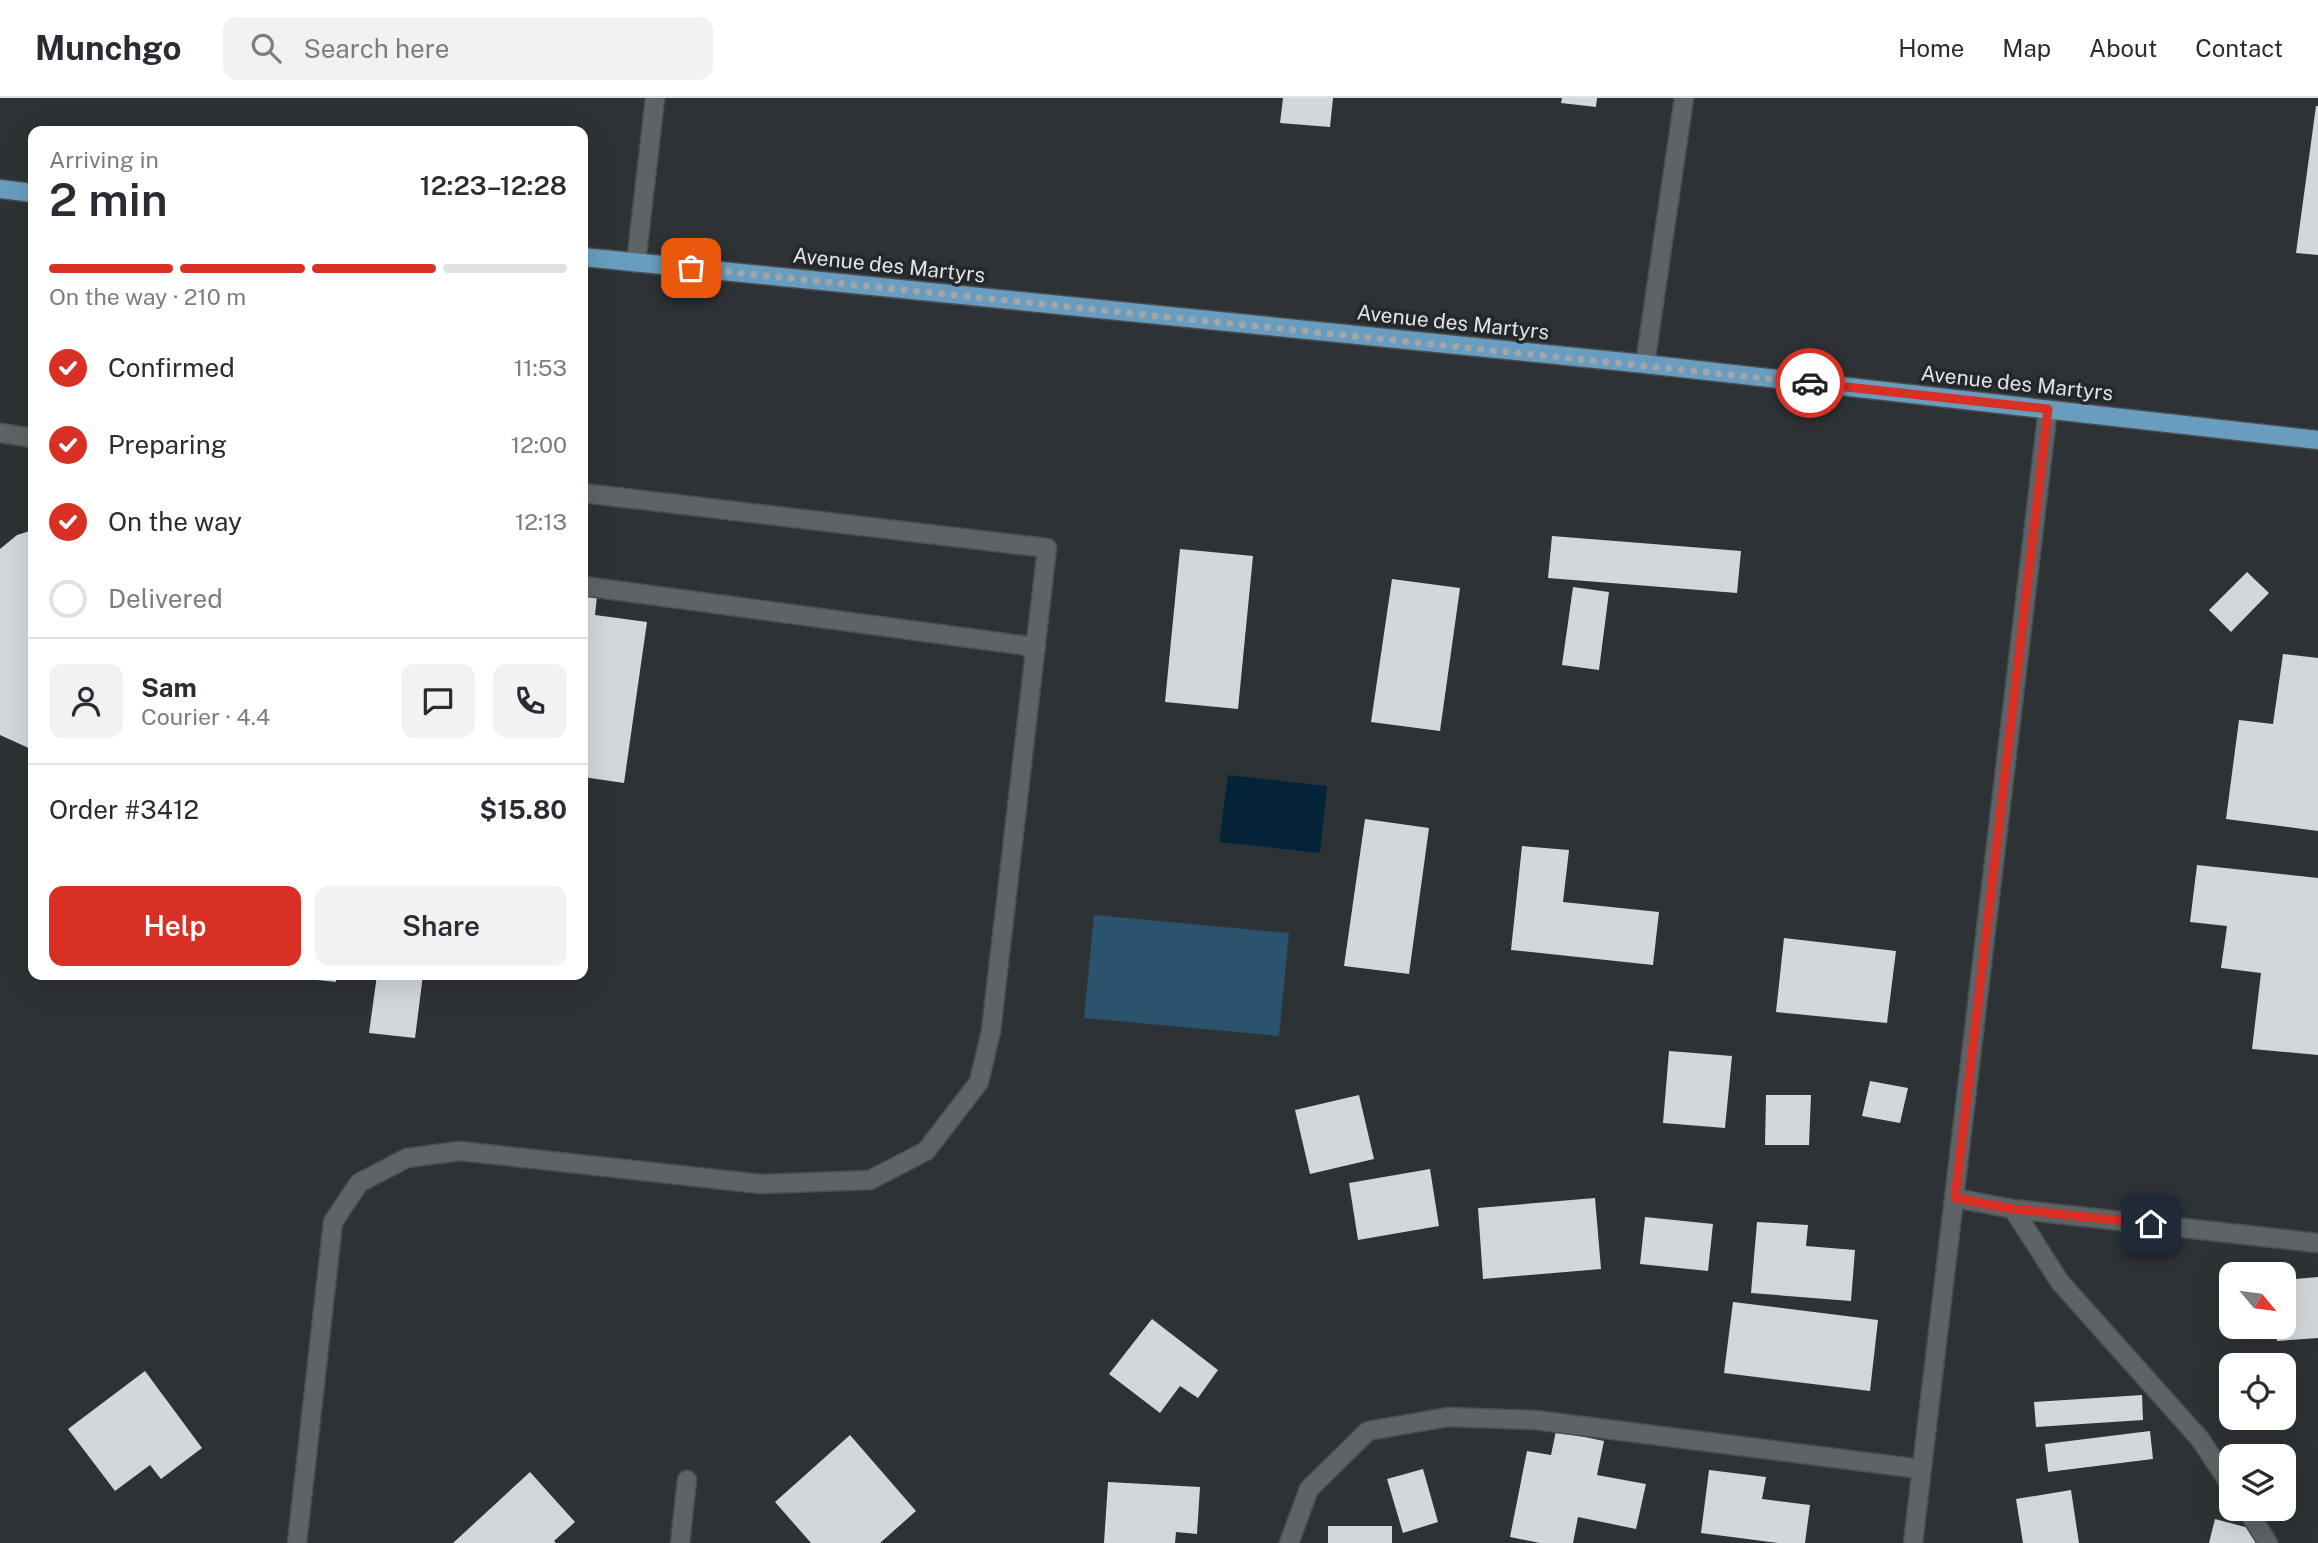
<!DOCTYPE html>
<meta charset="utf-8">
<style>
:root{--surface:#fff;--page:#f2f2f3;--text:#2b2b33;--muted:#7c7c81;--line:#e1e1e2;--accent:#d93025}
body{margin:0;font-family:"Public Sans",sans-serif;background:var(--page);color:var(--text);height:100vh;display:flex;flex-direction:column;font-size:26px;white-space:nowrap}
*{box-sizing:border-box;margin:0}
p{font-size:23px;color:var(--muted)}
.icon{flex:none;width:38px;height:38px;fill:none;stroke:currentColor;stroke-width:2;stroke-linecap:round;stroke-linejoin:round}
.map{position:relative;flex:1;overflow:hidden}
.drawer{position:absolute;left:28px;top:28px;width:560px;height:854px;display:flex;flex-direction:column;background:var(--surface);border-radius:14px;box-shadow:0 7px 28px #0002}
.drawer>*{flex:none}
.needle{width:46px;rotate:119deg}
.tools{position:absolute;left:2219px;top:1164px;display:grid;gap:14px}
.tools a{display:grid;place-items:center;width:77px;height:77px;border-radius:14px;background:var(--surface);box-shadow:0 7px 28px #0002;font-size:35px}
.pin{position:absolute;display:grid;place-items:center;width:60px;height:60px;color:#fff;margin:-30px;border-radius:14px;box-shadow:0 4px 10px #0006}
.courier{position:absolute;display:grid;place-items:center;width:70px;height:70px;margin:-35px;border:5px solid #d93025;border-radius:50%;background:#fff;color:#222;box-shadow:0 2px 9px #0007}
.overview em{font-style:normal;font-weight:600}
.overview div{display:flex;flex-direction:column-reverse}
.overview{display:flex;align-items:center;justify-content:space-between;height:119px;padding:0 21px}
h1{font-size:46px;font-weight:600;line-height:52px}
.bar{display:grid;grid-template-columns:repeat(4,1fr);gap:10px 7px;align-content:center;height:84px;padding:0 21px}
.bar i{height:9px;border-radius:5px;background:var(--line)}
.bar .active{background:var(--accent)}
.bar p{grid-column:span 4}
.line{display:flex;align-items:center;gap:18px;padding:0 21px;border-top:2px solid var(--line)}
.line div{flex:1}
.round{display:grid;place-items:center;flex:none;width:74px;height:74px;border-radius:14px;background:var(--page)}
ol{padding:0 21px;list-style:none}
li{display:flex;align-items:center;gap:21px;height:77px}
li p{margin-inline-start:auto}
li .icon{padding:7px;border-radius:50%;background:var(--accent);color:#fff;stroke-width:4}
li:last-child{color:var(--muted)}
li i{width:38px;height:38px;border:4px solid var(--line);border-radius:50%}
.primary-button{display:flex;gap:14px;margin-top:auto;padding:14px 21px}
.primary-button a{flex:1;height:80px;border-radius:14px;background:var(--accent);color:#fff;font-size:28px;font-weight:600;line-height:80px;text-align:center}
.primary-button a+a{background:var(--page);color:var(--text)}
header{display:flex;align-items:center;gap:42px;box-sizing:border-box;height:98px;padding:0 35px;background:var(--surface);border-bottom:2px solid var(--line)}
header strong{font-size:33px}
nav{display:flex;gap:38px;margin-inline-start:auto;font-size:24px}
.search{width:490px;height:63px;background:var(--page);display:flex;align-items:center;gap:18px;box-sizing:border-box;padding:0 24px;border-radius:14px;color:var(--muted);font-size:26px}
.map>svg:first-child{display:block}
</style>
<header>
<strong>Munchgo</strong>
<div class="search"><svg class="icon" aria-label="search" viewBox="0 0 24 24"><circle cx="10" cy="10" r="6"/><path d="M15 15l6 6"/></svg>Search here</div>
<nav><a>Home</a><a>Map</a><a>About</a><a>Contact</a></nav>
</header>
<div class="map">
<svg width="2318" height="1445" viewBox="0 0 2318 1445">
<rect width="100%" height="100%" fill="#2d3235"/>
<path fill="#2a536e" d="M1094 817 1289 835 1279 938 1084 920Z"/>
<path fill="#032438" d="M1228 677 1327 688 1320 755 1219 744Z"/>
<path fill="#d1d7db" d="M1283 0H1333L1330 29 1280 25Z
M1562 0H1597L1596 9 1561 5Z
M2316 8H2318V157L2296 155Z
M33 432V652L0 637V451L17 437Z
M1552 438 1741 453 1737 495 1548 480Z
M1180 451 1253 458 1238 611 1165 604Z
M2247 474 2269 495 2231 534 2209 512Z
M1392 481 1460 490 1440 633 1371 624Z
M1573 489 1609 494 1599 572 1562 567Z
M583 496 597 498 595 517 647 524 624 685 583 679Z
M2283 556 2318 560V733L2226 721 2239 622 2273 626Z
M1365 721 1429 730 1409 876 1344 868Z
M1522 748 1569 752 1563 804 1659 814 1653 867 1511 852Z
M2197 767 2318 780V957L2252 951 2261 875 2221 870 2227 828 2190 824Z
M1784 840 1896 853 1887 925 1776 914Z
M289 877H336V884L289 879Z
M377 877H423L415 940 369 935Z
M1669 953 1732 958 1725 1030 1663 1025Z
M1870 983 1908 990 1900 1025 1862 1018Z
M1359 997 1374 1061 1310 1076 1295 1012Z
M1766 997H1811L1809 1047H1765Z
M1430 1071 1439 1128 1358 1142 1349 1085Z
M1595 1100 1601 1171 1483 1181 1478 1110Z
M1645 1119 1713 1126 1708 1173 1640 1166Z
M1757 1124 1808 1127 1806 1148 1855 1152 1851 1203 1751 1195Z
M2318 1179V1240L2277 1243 2276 1228H2284V1182Z
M1733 1204 1878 1222 1870 1293 1724 1275Z
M1152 1221 1218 1272 1198 1300 1180 1288 1160 1315 1109 1276Z
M145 1273 202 1350 161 1381 150 1367 115 1393 68 1331Z
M2142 1297 2143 1322 2036 1329 2034 1304Z
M1556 1333 1604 1343 1597 1377 1646 1386 1636 1431 1578 1419 1573 1445H1540L1510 1439 1527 1353 1551 1357Z
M2150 1333 2153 1361 2048 1374 2045 1346Z
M850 1337 916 1413 880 1445H811L775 1404Z
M1423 1371 1438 1424 1403 1435 1387 1381Z
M1709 1372 1766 1379 1762 1401 1810 1407 1805 1445H1778L1701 1435Z
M530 1374 575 1424 554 1443 556 1445H453Z
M1108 1384 1200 1389 1197 1436 1176 1434 1175 1445H1104Z
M2071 1392 2079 1445H2023L2016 1401Z
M2215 1421 2260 1433 2256 1445H2209Z
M1328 1428H1392V1445H1328Z"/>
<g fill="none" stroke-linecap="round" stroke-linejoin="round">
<g stroke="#4a4e51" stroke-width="21">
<path id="service" d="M0 335 33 340
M583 488 1036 549
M297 1445 333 1124 359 1085 407 1060 460 1053 761 1086 870 1082 926 1053 979 984 991 933 1047 450 583 395
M680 1445 687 1382"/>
</g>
<g stroke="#4a4e51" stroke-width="21">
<path id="minor" d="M636 165 655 0
M1955 1100 2013 1111 2318 1145
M2013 1111 2060 1184 2200 1341 2231 1388
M2246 1410 2268 1445
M1289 1445 1309 1391 1368 1333 1448 1319 1535 1322 1921 1371"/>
</g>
<g stroke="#4a4e51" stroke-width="21">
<path id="tertiary" d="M1645 266 1684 0
M1913 1445 2048 311"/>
</g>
<g stroke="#4a4e51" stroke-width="21">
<path id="primary" d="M0 91 33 95
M583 159 1645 266 2318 342"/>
</g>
<use href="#service" stroke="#5e6366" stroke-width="18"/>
<use href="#minor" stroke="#5e6366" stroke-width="18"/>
<use href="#tertiary" stroke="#5e6366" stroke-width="18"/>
<use href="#primary" stroke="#699dbf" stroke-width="18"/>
</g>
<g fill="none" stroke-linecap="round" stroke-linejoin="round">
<path stroke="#a2a6a8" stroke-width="7" stroke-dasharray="0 12.6" d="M691 170 1810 285"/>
<path stroke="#d93025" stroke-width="9" d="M1810 285 2048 311 1955 1100 2013 1111 2151 1126"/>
</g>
<g text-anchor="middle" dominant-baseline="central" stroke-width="7" stroke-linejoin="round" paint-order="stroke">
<g font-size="21" fill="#e1e4e6" stroke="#23282b">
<text transform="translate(889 167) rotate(6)">Avenue des Martyrs</text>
<text transform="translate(1453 224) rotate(6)">Avenue des Martyrs</text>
<text transform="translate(2017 285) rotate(6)">Avenue des Martyrs</text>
</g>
</g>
</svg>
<div class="tools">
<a><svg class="needle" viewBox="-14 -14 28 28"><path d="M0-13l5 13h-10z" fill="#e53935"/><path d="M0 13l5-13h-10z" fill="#7c7c81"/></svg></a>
<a><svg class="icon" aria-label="locate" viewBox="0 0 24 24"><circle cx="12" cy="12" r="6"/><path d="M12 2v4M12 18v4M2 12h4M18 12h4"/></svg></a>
<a><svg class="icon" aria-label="layers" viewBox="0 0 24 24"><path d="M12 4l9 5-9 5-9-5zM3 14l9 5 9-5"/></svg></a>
</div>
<div class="pin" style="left:691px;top:170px;background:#ea580c"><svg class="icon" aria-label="bag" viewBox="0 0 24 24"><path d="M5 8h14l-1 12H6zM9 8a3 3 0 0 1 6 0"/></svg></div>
<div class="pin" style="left:2151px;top:1126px;background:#1f2937"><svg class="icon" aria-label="home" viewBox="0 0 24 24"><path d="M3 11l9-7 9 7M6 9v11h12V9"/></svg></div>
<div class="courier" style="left:1810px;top:285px"><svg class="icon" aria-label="car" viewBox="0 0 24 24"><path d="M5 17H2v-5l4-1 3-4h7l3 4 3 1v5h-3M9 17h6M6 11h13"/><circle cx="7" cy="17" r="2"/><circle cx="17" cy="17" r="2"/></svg></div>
<section class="drawer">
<div class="overview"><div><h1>2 min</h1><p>Arriving in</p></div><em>12:23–12:28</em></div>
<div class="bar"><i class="active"></i><i class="active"></i><i class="active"></i><i></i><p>On the way · 210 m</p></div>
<ol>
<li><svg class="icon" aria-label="check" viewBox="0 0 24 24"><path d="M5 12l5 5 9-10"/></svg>Confirmed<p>11:53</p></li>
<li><svg class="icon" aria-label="check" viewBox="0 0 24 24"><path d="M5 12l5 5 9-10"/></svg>Preparing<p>12:00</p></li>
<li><svg class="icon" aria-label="check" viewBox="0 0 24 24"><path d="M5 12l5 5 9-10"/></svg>On the way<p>12:13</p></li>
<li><i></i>Delivered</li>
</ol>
<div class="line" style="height:126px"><a class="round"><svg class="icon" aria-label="person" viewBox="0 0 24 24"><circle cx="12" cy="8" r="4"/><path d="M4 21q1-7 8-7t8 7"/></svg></a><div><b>Sam</b><p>Courier · 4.4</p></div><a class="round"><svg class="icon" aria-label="chat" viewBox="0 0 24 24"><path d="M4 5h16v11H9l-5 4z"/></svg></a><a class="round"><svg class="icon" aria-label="phone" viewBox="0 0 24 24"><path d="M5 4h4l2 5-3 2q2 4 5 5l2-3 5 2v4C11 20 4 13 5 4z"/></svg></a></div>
<div class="line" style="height:91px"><div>Order #3412</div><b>$15.80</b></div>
<div class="primary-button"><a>Help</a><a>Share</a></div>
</section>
</div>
